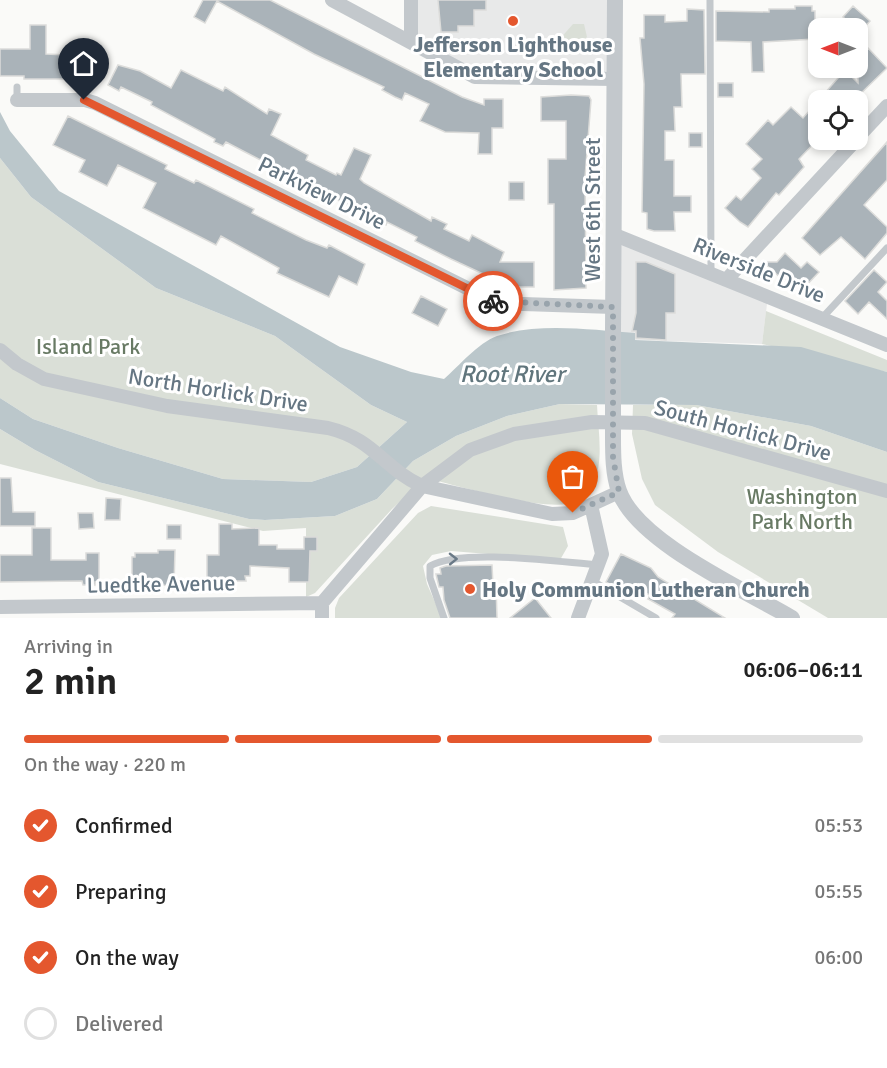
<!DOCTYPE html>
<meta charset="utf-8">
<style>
:root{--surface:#fff;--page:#f6f6f6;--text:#222;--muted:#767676;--line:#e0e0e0;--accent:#e4572e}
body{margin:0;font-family:Signika,sans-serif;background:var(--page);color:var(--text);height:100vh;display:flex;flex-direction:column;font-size:22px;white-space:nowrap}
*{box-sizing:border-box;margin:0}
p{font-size:20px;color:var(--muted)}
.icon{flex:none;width:33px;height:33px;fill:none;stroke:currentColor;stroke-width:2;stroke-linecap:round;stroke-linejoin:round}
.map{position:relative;height:618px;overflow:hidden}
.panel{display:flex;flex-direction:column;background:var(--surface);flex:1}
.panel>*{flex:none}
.needle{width:39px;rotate:270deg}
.fabs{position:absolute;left:808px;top:18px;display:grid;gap:12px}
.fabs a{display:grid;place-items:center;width:60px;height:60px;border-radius:12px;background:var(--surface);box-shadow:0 3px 9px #0003;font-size:30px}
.pin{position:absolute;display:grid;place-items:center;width:51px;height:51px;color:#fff;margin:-62px -26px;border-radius:50% 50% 50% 0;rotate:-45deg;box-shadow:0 0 6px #0007}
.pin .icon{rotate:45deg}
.courier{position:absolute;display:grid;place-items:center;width:60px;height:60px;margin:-30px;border:4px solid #e4572e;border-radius:50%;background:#fff;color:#222;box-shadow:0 2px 8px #0007}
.summary em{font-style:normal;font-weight:600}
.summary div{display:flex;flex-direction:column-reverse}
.summary{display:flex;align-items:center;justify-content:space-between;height:102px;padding:0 24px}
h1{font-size:39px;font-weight:600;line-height:45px}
.bar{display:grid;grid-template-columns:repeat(4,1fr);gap:9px 6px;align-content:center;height:72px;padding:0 24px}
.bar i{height:8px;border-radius:4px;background:var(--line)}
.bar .active{background:var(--accent)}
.bar p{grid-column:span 4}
ol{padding:0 24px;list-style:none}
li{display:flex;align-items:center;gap:18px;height:66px}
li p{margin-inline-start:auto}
li .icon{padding:6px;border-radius:50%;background:var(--accent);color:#fff;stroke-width:4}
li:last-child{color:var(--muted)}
li i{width:33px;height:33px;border:3px solid var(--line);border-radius:50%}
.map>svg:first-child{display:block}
</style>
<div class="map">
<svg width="887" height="618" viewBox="0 0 887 618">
<rect width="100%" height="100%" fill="#fafaf8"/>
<path fill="#e8e9e9" d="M411 0H615V79L475 77 411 41Z
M615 235 768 296 762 344 635 340 613 331Z"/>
<path fill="#dadfd7" d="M573 24H584L587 37 572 53 562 52 558 45 559 40Z
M0 158 31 197 156 288 275 336 371 405 407 422 357 467 311 482 223 479 118 448 33 419 0 398Z
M766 311 887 360V372L762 344Z
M560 404 597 405C598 429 604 460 594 482 589 494 579 502 566 504 537 509 458 486 426 478L392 509 315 593 306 597V528L263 531 0 464V429L35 450 98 482 249 519 265 520 335 516 377 499 413 461 456 436 507 416Z
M633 405H696L811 426 887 452V618H828L718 552 655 505 642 479 632 434Z
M431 506 563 527 568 546 560 560 451 551 432 555 423 566 427 584 442 618H335V608L339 598 418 513Z"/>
<path fill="#bbc7cb" d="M0 112 10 131 59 191 340 347 411 372 444 379C459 366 478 343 497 336 539 322 592 330 635 333V340L801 347 887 372V452L811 426 696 405 560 404 507 416 456 436 413 461 377 499 335 516 265 520 249 519 98 482 35 450 0 429V398L33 419 118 448 223 479 311 482 357 467 407 422 371 405 275 336 156 288 31 197 0 158Z"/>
<path fill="#aab3b9" stroke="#dcdcda" stroke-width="1.5" d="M203 0H270L462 97 484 105V99H503V128H492V154H478L479 133 445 132 420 121 429 104 405 93 402 100 395 97 382 90 384 87 314 54 217 1 205 23 194 17Z
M438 0H486V10H474V26H458V32H441Z
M795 6H812V11H815V39L763 42 764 72H752L751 42 716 41V11L769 12V9H795Z
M853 6 870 21 860 32 843 17Z
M687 9 704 10 705 74H681L682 107H674L675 131H665V160H674V196H691V212H674L675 231H654L647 229V213L642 212 644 84 640 38H644V15H665V22L687 21Z
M30 25H46V54L90 56V79H24V76H0V49H30Z
M868 48 887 68 854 100H819V138L799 159 804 167 779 195 776 193 748 227 740 222 725 208 736 196 741 200 761 178 752 169 762 159 746 144 768 120 773 125 791 107 803 118 845 70 858 83V59Z
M118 65 140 71 171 88 181 70 223 91 225 87 267 114 269 109 281 114 271 135 308 155 306 160 336 175 337 173 341 175 354 148 371 155 360 179 364 183 431 221 432 217 447 224 444 229 469 241 472 235 504 252 500 262H534V287H514V283L497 277 496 280 451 259 415 241 417 237 387 222 386 225 245 152 226 142 223 146 214 142 215 139 151 105 152 102 121 87 119 91 108 85Z
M718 83H733V97H718Z
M571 95 589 96 591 100 585 178 586 288 554 290V204H548V159H566V121H541V97Z
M68 116 167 165 165 169 194 183 196 180 254 209 252 213 306 240 327 248 329 245 365 264 357 285 339 276 329 297 277 273 279 268 221 236 216 245 143 208 156 183 118 165 107 186 79 172 85 160 53 145Z
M689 133H702V147H689Z
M887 142V180L864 205 887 227V233L865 259 841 237 820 255 802 238Z
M509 182H524V200H509Z
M785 253 801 268 807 262 819 272 802 290 787 277 784 281 763 262H777Z
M636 262H646L675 274V313H666V340L636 338V331H632L636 313Z
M874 270 887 282 878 292 887 301V319L869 302 858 314 845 301Z
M421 296 447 309 438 326 412 313Z
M0 478H11L13 512H35V526H0Z
M106 498 121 499 120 520H105Z
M78 513H93L94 528 79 529Z
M219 524H232V529L259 528V545H277V549H304V537H317V551H310L309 582H289V568L250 566V576H245L246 581H224V586H207V555H219Z
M167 525H181V539H167Z
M32 528H51V560H86V553H99V582H95V585H83L82 581 0 582V555H32Z
M158 550H175L174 586 132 583V557H135V553H158Z
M621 554 651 568 658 577 725 618H672L675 614 648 599 650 595 628 585 624 593 606 582Z
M492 565 493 586 496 585 497 618H450L444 600 443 587H439L436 574H441L440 568 446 566Z
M535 598 551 618H510Z"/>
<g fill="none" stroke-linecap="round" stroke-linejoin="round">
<path stroke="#c3c8cc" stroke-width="7" d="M710 0 711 273
M17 87V100
M822 318 887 248
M591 580 656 618
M444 618 430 578V566C463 548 558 562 599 565"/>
<path stroke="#c3c8cc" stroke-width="14" d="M332 0 475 77 615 79
M411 41V0
M17 100H85L95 103 497 303 613 307
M858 137 887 106
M615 235 887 345
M727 279 856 140
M0 350 17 364 44 379 167 406 328 428C374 439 383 468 422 486L552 514 573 513 619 492
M0 607 322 603
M322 618V603L422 486 470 450 514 434 592 422 645 423 887 491
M578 618 602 554 591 505"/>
<path stroke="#c3c8cc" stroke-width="16" d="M613 331 615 0
M613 436C613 454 613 474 619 491 637 542 745 590 792 618"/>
<path stroke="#c3c8cc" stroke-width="16" d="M613 331V436"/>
</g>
<defs><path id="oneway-chevron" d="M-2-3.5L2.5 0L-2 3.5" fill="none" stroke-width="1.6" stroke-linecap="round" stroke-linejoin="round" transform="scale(1.5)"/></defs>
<use stroke="#6a7a87" href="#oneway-chevron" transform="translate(453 559) rotate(-1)"/>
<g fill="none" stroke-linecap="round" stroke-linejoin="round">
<path stroke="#99a4ac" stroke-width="6" stroke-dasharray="0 10.8" d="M493 301 613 307V457L619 492 573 513"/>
<path stroke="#e4572e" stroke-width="8" d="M84 100 493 301"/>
</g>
<g fill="#e4572e" stroke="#fff" stroke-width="2">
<circle cx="513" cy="21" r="6"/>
<circle cx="470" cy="589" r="6"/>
</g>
<g text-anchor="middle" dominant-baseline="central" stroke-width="6" stroke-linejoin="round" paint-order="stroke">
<g font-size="22" font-weight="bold" fill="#657683" stroke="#fff">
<text x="513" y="44">Jefferson Lighthouse<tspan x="513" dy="25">Elementary School</tspan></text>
<text x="482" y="589" text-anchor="start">Holy Communion Lutheran Church</text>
</g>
<g font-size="22" fill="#657683" stroke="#fff">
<text transform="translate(322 193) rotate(26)">Parkview Drive</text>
<text transform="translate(592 210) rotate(-90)">West 6th Street</text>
<text transform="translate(759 270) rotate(22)">Riverside Drive</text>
<text transform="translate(218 390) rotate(9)">North Horlick Drive</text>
<text transform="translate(743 430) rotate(15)">South Horlick Drive</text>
<text transform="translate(161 584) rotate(-1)">Luedtke Avenue</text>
</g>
<g font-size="22" fill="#687a64" stroke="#fff">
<text x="88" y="346">Island Park</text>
<text x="802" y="496">Washington<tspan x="802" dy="25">Park North</tspan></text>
</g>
<g font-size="24" font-style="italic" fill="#60757c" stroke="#fff">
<text x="512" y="374">Root River</text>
</g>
</g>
</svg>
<div class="fabs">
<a><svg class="needle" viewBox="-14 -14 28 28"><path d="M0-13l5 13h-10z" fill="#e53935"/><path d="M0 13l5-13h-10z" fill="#767676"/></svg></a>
<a><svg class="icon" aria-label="locate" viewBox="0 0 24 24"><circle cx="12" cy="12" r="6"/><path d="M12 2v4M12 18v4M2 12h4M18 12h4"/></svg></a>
</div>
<div class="pin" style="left:573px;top:513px;background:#ea580c"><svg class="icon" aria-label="bag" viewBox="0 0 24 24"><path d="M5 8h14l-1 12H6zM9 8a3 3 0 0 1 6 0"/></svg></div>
<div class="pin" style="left:84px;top:100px;background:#1f2937"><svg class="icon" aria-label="home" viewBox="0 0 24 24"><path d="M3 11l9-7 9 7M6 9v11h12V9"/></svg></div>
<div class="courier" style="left:493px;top:301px"><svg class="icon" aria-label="bike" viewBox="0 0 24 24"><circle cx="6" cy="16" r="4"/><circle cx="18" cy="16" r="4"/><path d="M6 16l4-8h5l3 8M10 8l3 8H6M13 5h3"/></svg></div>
</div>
<section class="panel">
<div class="summary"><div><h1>2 min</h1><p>Arriving in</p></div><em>06:06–06:11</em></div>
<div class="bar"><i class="active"></i><i class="active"></i><i class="active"></i><i></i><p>On the way · 220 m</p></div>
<ol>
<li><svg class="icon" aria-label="check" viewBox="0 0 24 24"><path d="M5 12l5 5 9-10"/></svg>Confirmed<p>05:53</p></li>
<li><svg class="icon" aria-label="check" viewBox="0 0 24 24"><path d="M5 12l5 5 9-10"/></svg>Preparing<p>05:55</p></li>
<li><svg class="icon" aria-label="check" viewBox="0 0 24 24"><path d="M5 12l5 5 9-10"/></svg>On the way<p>06:00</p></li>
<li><i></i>Delivered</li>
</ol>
</section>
